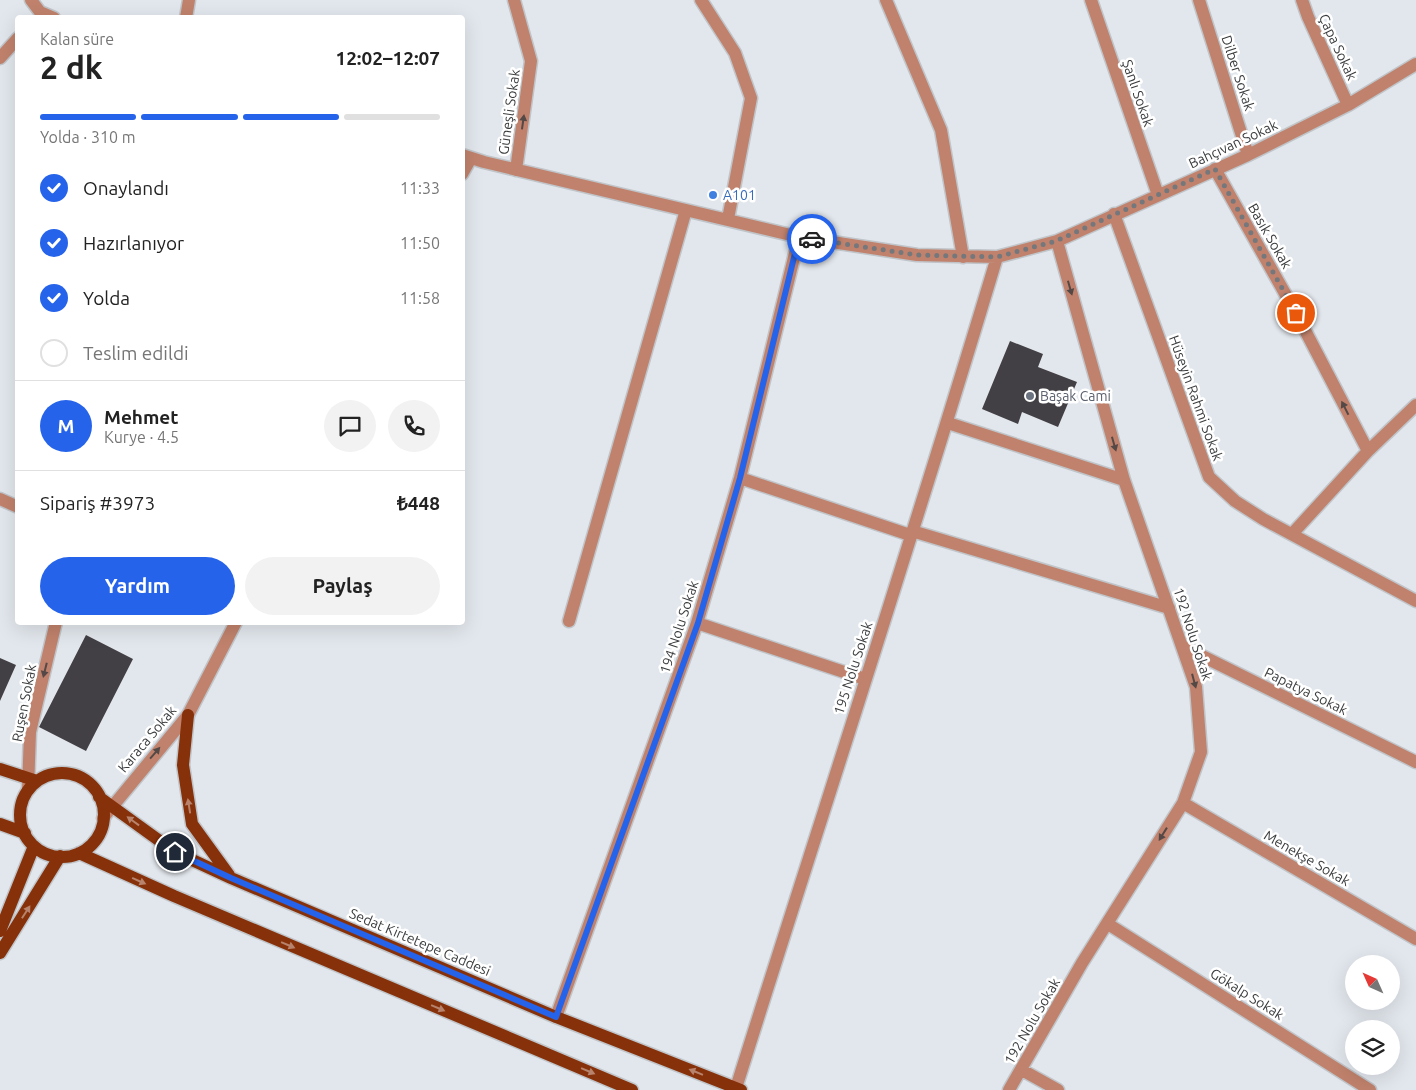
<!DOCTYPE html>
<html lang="tr">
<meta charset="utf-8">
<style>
:root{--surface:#fff;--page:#f2f2f2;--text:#222;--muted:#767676;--line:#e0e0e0;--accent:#2563eb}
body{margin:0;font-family:Ubuntu,sans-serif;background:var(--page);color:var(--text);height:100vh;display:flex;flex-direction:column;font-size:19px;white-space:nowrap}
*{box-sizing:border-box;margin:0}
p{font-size:16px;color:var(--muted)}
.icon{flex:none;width:28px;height:28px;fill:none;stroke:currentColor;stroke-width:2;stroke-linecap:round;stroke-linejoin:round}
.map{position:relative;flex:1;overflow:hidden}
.drawer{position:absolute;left:15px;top:15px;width:450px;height:610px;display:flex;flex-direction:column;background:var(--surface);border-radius:5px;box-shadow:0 5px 20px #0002}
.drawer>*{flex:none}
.needle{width:32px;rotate:315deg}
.tools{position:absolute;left:1345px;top:955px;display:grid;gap:10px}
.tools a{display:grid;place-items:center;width:55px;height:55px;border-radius:50%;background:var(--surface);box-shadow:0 5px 20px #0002;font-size:25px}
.pin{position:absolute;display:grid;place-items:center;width:42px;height:42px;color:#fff;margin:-21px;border:2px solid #fff;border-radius:50%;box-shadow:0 1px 5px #0007}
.courier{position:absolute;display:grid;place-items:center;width:50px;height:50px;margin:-25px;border:4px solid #2563eb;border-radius:50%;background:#fff;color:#222;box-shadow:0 1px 6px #0007}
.summary em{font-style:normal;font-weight:700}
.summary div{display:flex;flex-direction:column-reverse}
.summary{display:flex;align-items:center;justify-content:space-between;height:85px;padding:0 25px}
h1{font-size:32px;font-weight:700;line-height:38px}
.bar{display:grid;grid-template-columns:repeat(4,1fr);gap:8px 5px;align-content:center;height:60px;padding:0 25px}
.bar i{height:6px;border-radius:4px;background:var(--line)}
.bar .on{background:var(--accent)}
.bar p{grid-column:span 4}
.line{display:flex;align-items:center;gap:12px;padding:0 25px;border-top:1px solid var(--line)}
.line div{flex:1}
.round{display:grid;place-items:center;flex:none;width:52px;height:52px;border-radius:26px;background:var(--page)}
ol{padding:0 25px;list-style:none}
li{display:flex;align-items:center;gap:15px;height:55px}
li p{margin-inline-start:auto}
li .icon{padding:5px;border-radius:50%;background:var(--accent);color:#fff;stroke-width:4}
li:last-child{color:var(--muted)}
li i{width:28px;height:28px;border:2px solid var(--line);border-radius:50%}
.action{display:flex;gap:10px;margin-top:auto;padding:10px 25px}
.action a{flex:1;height:58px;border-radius:30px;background:var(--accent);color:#fff;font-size:20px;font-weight:700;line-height:58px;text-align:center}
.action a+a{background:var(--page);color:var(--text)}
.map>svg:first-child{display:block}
</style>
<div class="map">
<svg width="1416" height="1090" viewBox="0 0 1416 1090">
<rect width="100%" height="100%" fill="#e2e7ed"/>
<path fill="#434045" d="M1010 341 1043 354 1038 367 1077 382 1058 427 1022 412 1018 424 982 409Z
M86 635 133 659 86 751 39 727Z
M0 658 16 665 0 701Z"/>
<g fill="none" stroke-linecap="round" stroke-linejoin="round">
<g stroke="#c0c5ca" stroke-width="15">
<path id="minor" d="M31 0 40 12 54 18
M514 0 531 61 516 170
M701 0 735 53 751 98 728 219
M886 0 941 130 963 257
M1091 0 1158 195
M1199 0 1248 155
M1302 0 1308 17 1348 105
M186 18 189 0
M0 58 18 38
M462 155 484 162 799 237 917 255 997 257 1057 241 1248 155 1348 105 1416 64
M1215 169 1296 313 1368 451
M462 174 471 158
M1114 214 1209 477 1235 501 1263 519 1416 601
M948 423 1124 480
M740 478 910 535
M0 499 18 507
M912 531 1169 608
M1292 534 1368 451 1416 405
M569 621 686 210
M697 623 865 679
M1184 647 1416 762
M28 790 30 732 56 622
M1183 803 1416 939
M103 818 188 715 236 622
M1108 924 1370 1090
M556 1017 697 623 740 478 799 237
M1022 1070 1058 1090
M736 1088C823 811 914 535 997 257
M1009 1090 1082 963 1183 803 1201 752 1196 687 1124 480 1057 241"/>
</g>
<g stroke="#c0c5ca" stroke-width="15">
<path id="major" d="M188 715 183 765 192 824 229 875
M0 769 37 781
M20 815a42 42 0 1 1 84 0a42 42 0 1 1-84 0Z
M99 797 175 852 231 878 556 1017 741 1090
M0 824 25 833
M79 853 174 896 632 1090
M0 931 34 846
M0 953 60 856"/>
</g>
<use href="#minor" stroke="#c0826c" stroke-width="12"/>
<use href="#major" stroke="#87310a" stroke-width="12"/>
</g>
<defs><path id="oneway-solid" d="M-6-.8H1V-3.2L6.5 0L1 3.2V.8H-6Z" transform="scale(1.25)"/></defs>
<g fill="#544946">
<use href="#oneway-solid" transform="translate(523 122) rotate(-82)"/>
<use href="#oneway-solid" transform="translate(1070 288) rotate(74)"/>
<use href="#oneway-solid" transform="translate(1345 408) rotate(-117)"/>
<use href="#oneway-solid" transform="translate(1114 444) rotate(74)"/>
<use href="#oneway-solid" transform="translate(45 670) rotate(104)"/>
<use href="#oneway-solid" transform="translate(1194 681) rotate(75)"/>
<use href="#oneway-solid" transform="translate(155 753) rotate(-49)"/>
<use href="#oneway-solid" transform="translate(1163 834) rotate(122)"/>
</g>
<g fill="#b7836c">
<use href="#oneway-solid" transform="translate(189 806) rotate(-99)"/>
<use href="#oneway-solid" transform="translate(133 821) rotate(-144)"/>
<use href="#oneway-solid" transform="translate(139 881) rotate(24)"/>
<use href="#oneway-solid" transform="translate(26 912) rotate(-57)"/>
<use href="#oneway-solid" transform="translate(288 945) rotate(23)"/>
<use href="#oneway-solid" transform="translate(438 1008) rotate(23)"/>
<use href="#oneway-solid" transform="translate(588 1071) rotate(23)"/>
<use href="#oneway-solid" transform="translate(696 1072) rotate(-158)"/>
</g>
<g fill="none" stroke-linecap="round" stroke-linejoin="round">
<path stroke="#74777b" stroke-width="5" stroke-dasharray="0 9" d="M812 239 917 255 997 257 1056 241 1215 169 1296 313"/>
<path stroke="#2563eb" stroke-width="6" d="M175 852 231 878 556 1017 698 623 740 478 799 237 812 239"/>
</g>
<circle fill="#3f7fe0" stroke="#fff" stroke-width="2" cx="713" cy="195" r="5"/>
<circle fill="#6b7280" stroke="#fff" stroke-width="2" cx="1030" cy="396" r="5"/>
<g text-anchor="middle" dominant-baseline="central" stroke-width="5" stroke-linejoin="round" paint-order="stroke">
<g font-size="14" fill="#393b3d" stroke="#fff">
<text transform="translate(1338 47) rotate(65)">Çapa Sokak</text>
<text transform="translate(1238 73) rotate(72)">Dilber Sokak</text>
<text transform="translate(1138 93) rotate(71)">Şanlı Sokak</text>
<text transform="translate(509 112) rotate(-82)">Güneşli Sokak</text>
<text transform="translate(1233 144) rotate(-25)">Bahçıvan Sokak</text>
<text transform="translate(1270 236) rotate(60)">Basık Sokak</text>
<text transform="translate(1196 398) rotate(70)">Hüseyin Rahmi Sokak</text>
<text transform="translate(679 627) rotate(-72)">194 Nolu Sokak</text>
<text transform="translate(1193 634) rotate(72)">192 Nolu Sokak</text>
<text transform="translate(853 668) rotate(-72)">195 Nolu Sokak</text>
<text transform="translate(1306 691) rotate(26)">Papatya Sokak</text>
<text transform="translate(24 703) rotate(-79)">Ruşen Sokak</text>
<text transform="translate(147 739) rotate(-50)">Karaca Sokak</text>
<text transform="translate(1307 858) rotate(30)">Menekşe Sokak</text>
<text transform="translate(420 942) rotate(23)">Sedat Kirtetepe Caddesi</text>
<text transform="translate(1247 994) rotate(32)">Gökalp Sokak</text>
<text transform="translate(1032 1021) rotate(-60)">192 Nolu Sokak</text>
</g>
<g font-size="14" fill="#366cbe" stroke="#fff" text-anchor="start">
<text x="723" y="195">A101</text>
</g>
<g font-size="14" fill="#5b616d" stroke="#fff" text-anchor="start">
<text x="1040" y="396">Başak Cami</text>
</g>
</g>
</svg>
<div class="tools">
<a><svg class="needle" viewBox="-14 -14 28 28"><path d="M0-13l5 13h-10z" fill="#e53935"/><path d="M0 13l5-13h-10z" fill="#767676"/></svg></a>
<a><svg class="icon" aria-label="layers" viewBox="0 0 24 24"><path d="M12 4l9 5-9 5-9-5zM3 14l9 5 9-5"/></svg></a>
</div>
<div class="pin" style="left:1296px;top:313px;background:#ea580c"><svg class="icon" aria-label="bag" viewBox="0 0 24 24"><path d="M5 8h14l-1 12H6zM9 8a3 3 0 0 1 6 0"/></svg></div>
<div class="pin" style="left:175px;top:852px;background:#1f2937"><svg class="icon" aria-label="home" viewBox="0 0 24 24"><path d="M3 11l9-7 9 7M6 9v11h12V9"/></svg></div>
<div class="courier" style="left:812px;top:239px"><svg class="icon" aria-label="car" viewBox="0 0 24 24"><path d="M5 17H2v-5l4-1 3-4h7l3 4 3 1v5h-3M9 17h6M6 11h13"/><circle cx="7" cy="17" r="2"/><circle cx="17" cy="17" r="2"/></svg></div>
<section class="drawer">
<div class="summary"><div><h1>2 dk</h1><p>Kalan süre</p></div><em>12:02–12:07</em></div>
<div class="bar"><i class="on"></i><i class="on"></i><i class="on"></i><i></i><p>Yolda · 310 m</p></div>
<ol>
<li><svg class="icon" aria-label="check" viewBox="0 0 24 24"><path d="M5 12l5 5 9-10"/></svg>Onaylandı<p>11:33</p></li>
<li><svg class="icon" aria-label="check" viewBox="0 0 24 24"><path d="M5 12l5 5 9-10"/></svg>Hazırlanıyor<p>11:50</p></li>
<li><svg class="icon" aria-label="check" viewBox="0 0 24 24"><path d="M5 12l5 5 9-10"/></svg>Yolda<p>11:58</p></li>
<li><i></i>Teslim edildi</li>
</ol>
<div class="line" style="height:90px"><b class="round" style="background:var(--accent);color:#fff">M</b><div><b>Mehmet</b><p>Kurye · 4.5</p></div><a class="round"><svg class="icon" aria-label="chat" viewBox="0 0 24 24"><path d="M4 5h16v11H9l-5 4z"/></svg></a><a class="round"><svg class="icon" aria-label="phone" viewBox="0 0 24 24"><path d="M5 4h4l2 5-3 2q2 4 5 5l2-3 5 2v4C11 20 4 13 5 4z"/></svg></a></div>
<div class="line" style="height:65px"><div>Sipariş #3973</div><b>₺448</b></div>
<div class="action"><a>Yardım</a><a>Paylaş</a></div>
</section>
</div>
